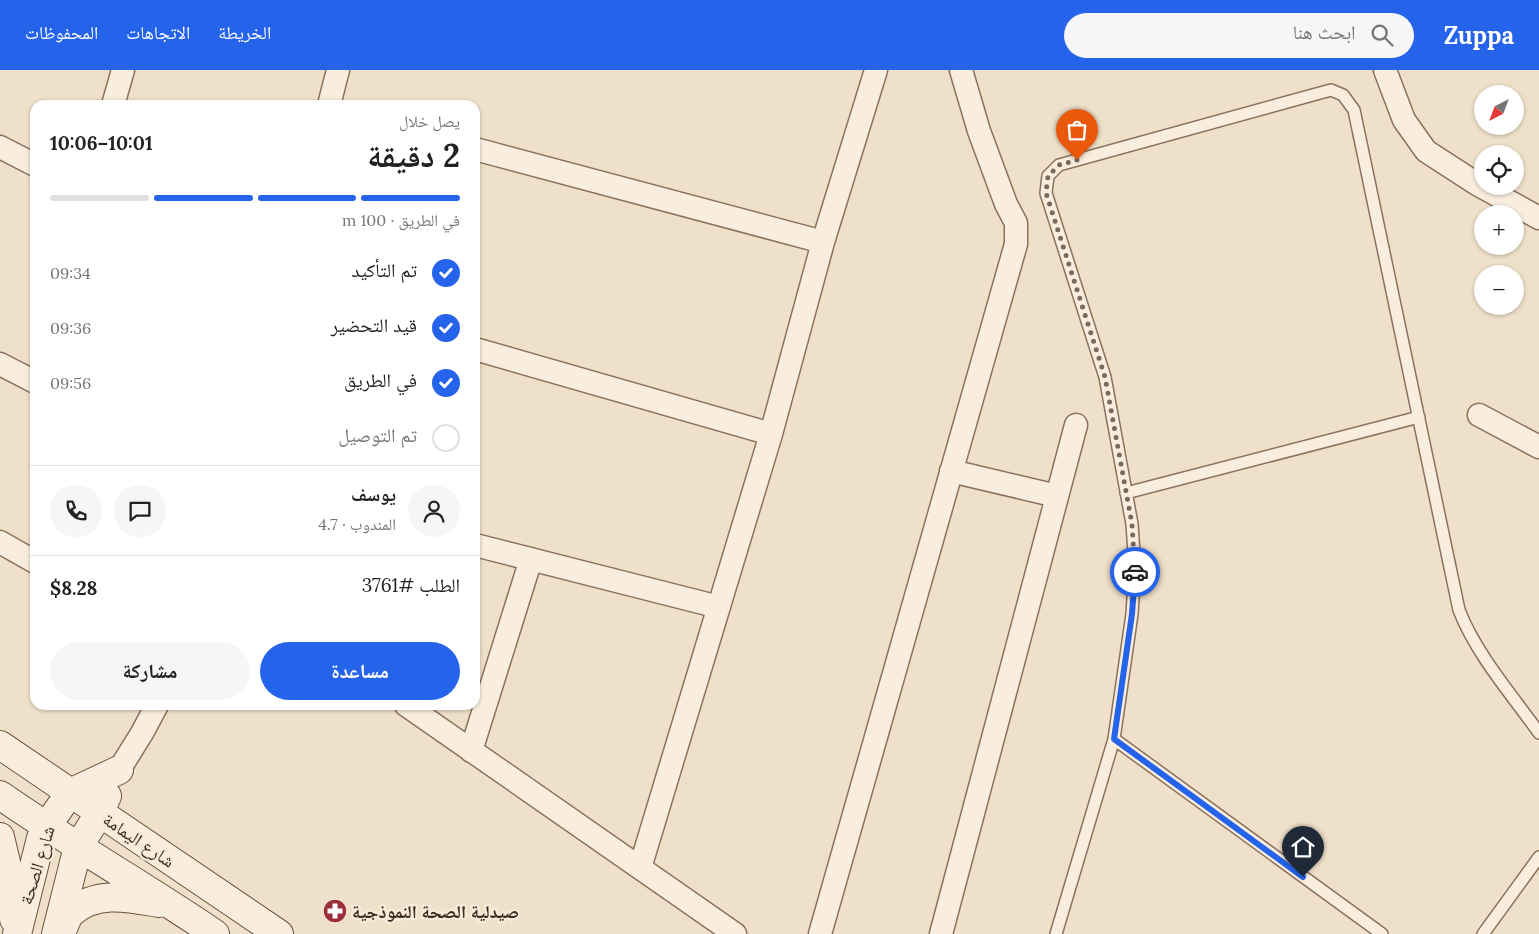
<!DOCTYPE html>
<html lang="ar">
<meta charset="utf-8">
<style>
:root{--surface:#fff;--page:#f6f6f6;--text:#222;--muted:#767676;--line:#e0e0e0;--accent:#2563eb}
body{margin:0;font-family:Lora,"Noto Naskh Arabic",serif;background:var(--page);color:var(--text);direction:rtl;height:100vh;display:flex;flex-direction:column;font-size:19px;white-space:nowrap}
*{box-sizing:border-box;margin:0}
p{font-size:16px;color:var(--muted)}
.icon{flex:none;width:28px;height:28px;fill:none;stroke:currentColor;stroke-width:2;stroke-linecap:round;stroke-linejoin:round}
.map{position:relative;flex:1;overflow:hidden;direction:ltr}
.details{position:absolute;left:30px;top:30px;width:450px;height:610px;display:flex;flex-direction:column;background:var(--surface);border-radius:15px;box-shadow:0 1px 4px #0004;direction:rtl}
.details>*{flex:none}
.needle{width:32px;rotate:222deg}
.controls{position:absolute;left:1474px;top:15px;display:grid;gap:10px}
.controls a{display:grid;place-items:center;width:50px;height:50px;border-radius:50%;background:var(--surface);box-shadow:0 1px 4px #0004;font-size:25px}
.pin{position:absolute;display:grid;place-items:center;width:42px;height:42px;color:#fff;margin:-51px -21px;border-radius:50% 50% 50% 0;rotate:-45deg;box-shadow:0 0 5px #0007}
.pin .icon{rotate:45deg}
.courier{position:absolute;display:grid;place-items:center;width:50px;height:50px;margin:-25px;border:4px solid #2563eb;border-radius:50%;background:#fff;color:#222;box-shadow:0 1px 6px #0007}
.overview em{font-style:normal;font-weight:800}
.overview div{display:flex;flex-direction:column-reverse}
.overview{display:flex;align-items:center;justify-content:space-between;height:85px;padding:0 20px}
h1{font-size:32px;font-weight:800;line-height:38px}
.bar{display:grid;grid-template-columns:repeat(4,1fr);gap:8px 5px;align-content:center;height:60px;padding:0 20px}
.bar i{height:6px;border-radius:4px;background:var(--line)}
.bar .on{background:var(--accent)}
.bar p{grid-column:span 4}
.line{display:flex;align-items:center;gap:12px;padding:0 20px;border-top:1px solid var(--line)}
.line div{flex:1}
.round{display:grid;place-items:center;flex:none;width:52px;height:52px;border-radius:26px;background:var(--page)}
ol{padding:0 20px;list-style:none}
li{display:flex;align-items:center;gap:15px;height:55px}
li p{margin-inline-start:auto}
li .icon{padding:5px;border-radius:50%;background:var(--accent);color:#fff;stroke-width:4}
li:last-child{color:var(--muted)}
li i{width:28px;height:28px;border:2px solid var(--line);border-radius:50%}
.primary-button{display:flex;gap:10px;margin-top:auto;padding:10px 20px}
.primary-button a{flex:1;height:58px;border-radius:30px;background:var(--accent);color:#fff;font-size:20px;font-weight:800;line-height:58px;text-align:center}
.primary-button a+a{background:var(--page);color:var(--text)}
header{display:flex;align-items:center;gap:30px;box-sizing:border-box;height:70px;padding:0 25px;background:var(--accent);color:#fff}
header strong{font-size:24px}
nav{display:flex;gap:28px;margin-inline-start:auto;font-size:18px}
.search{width:350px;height:45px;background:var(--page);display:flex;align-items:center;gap:12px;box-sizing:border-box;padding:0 18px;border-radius:28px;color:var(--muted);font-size:19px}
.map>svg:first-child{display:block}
</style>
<header>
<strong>Zuppa</strong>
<div class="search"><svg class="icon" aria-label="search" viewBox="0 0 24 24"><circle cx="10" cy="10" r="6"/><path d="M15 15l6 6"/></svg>ابحث هنا</div>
<nav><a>الخريطة</a><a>الاتجاهات</a><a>المحفوظات</a></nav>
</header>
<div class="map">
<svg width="1539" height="864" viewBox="0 0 1539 864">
<rect width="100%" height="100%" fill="#efe0c9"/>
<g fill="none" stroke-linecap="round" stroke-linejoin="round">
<g stroke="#8b715e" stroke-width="14">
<path id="lane" d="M1126 423 1419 347
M1114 669 1382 864
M1056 864 1114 669 1132 544 1135 498 1132 454 1105 307 1046 123 1048 106 1059 95 1331 20 1343 25 1354 40 1459 540C1476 584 1512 625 1539 663
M1483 864 1539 787"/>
</g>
<g stroke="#8b715e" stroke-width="25">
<path id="street" d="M1385 0 1404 50 1426 81 1477 114 1539 148
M113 35 123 0
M329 35 338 0
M0 77 35 95
M475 79 823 172
M475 279 771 364
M0 294 35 312
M1479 345 1539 377
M951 401 1057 426
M0 472 35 492
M475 475 719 537
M406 635 735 864
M471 681 531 489
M119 700 142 663 157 635
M640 798 771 364 823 172 876 0
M820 864 1016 174V153L1006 134 979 61 961 0
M941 864 1076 355"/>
</g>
<g stroke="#6d5241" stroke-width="30">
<path id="secondary" d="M0 675 279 864
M0 725C70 774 145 816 215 864
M0 767 11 814 14 849
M61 863C64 857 67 846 72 842 97 820 130 828 159 833
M17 864 41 768 46 757 70 723 119 700
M56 864 78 777 99 744 107 726"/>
</g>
<use href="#lane" stroke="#f9eedd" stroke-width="11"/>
<use href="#street" stroke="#f9eedd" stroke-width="22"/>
<use href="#secondary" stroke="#f9eedd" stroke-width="28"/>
</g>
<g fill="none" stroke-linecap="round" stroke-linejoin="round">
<path stroke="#7b6a5c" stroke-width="5" stroke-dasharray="0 9" d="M1077 90 1059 95 1048 106 1046 123 1105 307 1132 454 1135 502"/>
<path stroke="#2563eb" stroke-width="6" d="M1135 502 1132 544 1114 669 1303 807"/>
</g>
<defs>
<g id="pharmacy-disc" transform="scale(1.25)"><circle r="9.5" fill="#9a2e3a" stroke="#f6ebd9"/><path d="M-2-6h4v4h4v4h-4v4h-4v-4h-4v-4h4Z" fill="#fff"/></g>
</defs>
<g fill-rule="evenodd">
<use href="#pharmacy-disc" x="335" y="841"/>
</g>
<g text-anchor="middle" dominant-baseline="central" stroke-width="5" stroke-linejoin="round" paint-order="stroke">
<g font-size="18" fill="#3c2b21" stroke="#f6ebd9">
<text transform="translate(139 770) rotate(34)">شارع اليمامة</text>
<text transform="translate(37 795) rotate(-73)">شارع الصحة</text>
</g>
<g font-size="18" font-weight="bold" fill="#3c2b21" stroke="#f6ebd9" text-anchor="start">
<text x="352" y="841">صيدلية الصحة النموذجية</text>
</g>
</g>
</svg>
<div class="controls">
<a><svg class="needle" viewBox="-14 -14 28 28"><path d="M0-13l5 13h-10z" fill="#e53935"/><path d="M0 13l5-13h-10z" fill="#767676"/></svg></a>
<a><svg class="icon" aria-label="locate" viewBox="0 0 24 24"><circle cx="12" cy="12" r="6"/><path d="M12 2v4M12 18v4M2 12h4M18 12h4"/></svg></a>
<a>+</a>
<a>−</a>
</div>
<div class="pin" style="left:1077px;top:90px;background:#ea580c"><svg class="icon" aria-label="bag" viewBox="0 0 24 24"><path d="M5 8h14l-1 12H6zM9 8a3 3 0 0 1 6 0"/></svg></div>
<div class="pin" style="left:1303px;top:807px;background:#1f2937"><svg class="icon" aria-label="home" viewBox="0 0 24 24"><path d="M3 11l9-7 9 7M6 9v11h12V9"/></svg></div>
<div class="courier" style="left:1135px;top:502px"><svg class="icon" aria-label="car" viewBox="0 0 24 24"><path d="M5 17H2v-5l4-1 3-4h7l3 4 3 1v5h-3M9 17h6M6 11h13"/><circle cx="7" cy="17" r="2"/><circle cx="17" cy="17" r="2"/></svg></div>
<section class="details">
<div class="overview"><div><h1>2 دقيقة</h1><p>يصل خلال</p></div><em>10:01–10:06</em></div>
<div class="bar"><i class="on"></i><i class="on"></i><i class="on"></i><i></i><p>في الطريق · 100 m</p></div>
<ol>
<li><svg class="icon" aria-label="check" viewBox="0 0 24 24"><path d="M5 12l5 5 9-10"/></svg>تم التأكيد<p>09:34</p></li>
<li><svg class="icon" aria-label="check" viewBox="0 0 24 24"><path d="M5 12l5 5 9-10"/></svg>قيد التحضير<p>09:36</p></li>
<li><svg class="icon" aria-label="check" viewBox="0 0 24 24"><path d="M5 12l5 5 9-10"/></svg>في الطريق<p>09:56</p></li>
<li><i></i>تم التوصيل</li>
</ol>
<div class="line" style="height:90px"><a class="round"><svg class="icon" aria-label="person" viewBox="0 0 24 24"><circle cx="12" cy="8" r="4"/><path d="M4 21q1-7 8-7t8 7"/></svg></a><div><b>يوسف</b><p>المندوب · 4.7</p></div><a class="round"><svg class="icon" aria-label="chat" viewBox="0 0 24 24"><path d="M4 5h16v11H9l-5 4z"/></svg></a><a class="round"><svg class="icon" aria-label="phone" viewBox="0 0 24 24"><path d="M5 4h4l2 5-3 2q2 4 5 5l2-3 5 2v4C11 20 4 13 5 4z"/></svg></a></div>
<div class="line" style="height:65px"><div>الطلب #3761</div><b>$8.28</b></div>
<div class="primary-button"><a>مساعدة</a><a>مشاركة</a></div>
</section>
</div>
